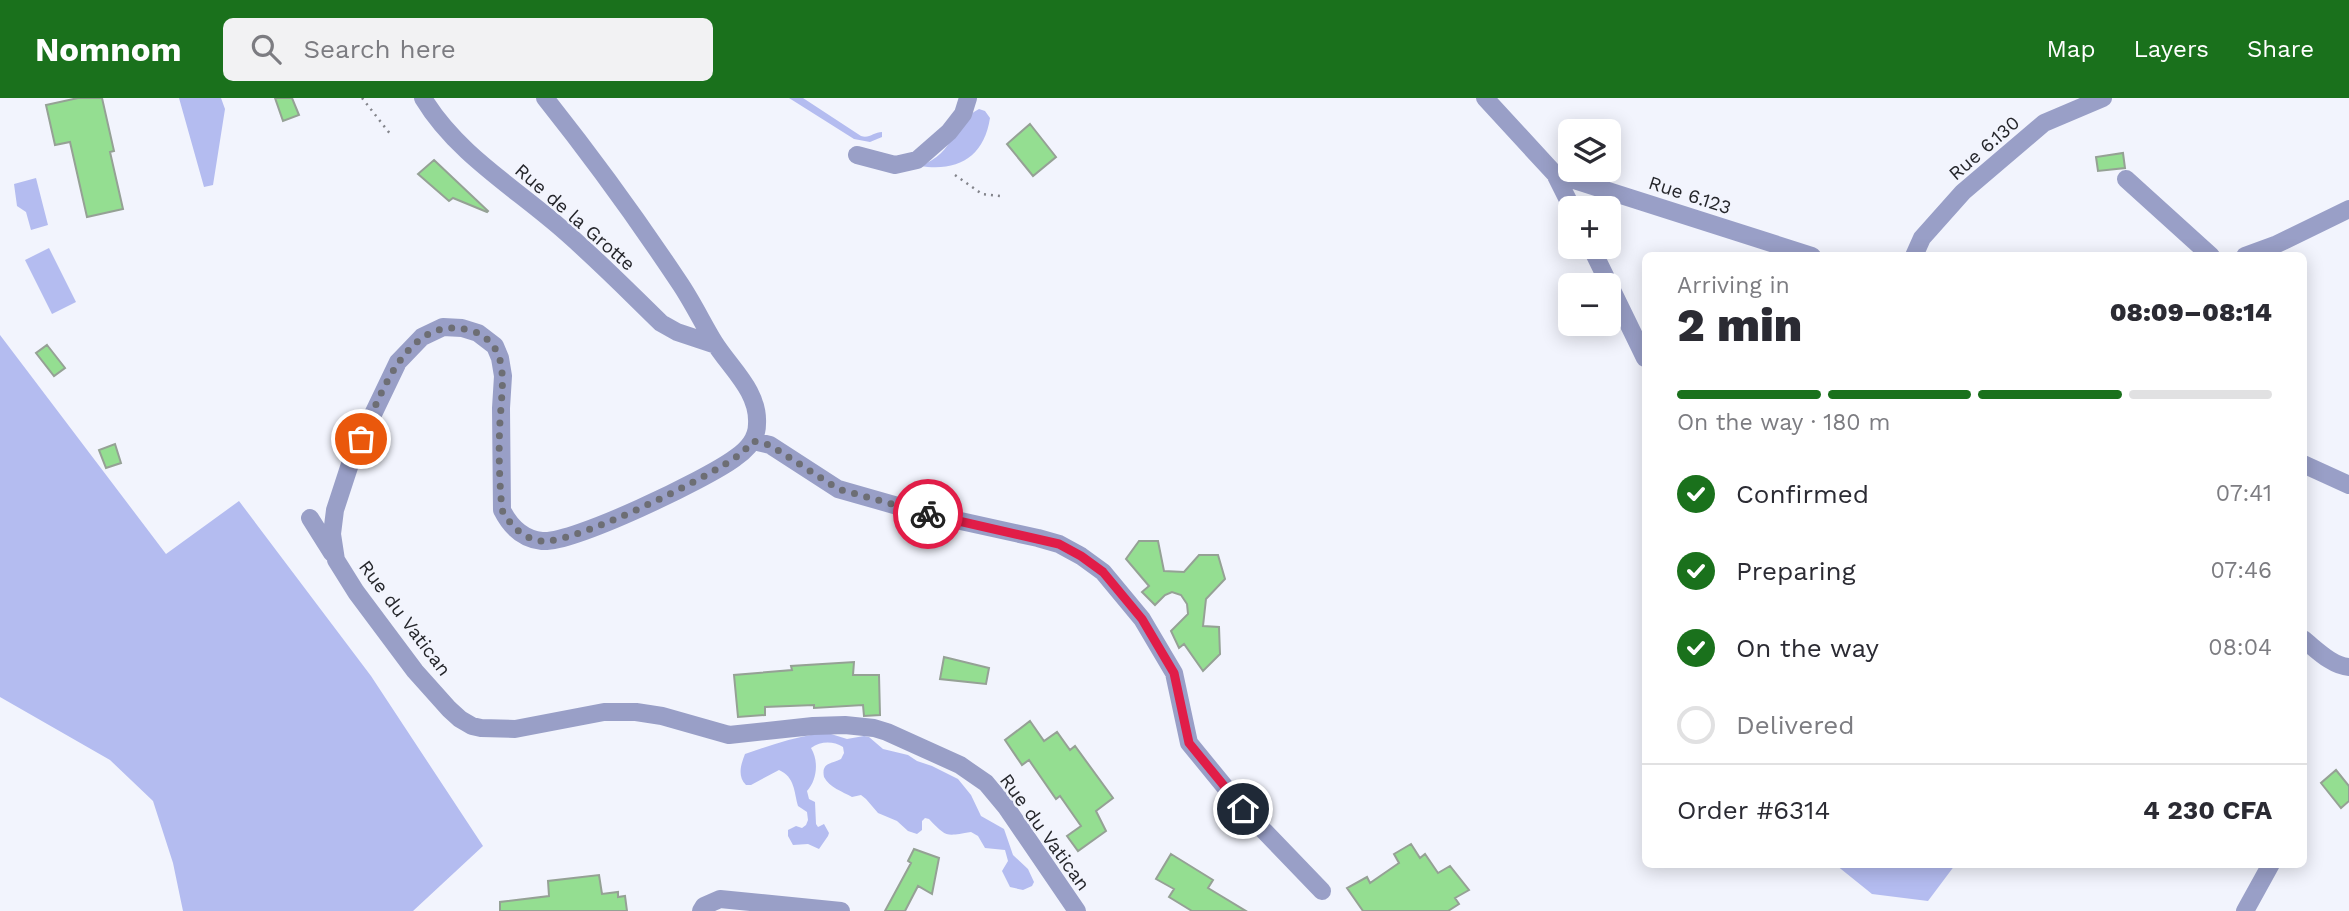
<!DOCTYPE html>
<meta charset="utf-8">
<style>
:root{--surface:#fff;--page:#f2f2f3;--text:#2b2b33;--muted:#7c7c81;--line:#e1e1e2;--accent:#1a711c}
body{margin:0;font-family:"Work Sans",sans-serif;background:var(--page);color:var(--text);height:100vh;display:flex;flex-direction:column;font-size:26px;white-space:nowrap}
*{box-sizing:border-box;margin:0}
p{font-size:23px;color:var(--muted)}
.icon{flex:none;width:38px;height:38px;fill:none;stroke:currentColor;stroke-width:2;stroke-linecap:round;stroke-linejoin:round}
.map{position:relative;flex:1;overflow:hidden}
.drawer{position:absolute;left:1642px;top:154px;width:665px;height:616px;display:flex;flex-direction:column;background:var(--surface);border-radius:10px;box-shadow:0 4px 18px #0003}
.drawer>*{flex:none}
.tools{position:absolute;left:1558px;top:21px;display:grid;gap:14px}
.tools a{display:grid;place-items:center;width:63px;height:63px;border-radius:10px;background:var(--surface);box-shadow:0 4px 18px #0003;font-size:35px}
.pin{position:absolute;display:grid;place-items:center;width:60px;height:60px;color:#fff;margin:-30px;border:4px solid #fff;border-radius:50%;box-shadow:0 2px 7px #0007}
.courier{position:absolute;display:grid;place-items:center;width:70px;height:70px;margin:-35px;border:5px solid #e11d48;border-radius:50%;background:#fff;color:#222;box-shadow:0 2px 9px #0007}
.summary em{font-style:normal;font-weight:800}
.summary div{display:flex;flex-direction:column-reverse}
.summary{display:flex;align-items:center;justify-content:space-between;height:119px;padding:0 35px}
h1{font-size:46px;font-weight:800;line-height:52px}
.bar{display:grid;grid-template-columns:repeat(4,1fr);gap:10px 7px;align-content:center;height:84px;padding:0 35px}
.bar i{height:9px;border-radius:5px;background:var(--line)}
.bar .selected{background:var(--accent)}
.bar p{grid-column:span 4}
.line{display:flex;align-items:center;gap:18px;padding:0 35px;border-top:2px solid var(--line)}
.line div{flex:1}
ol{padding:0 35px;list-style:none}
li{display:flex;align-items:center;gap:21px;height:77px}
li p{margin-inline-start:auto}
li .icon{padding:7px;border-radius:50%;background:var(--accent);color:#fff;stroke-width:4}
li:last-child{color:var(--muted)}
li i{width:38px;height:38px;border:4px solid var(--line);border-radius:50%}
header{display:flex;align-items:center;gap:42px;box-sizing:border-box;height:98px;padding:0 35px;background:var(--accent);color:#fff}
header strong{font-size:33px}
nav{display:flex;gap:38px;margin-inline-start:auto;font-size:24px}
.search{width:490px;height:63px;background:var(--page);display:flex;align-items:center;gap:18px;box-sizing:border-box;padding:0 24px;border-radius:10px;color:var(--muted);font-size:26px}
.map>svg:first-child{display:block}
</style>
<header>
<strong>Nomnom</strong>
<div class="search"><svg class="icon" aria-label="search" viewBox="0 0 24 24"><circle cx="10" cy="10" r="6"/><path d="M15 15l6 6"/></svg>Search here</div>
<nav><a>Map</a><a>Layers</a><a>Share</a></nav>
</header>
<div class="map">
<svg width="2349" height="813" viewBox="0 0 2349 813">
<rect width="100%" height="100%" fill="#f2f4fd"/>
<path fill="#b4bcf0" d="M179 0H221L225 11 213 87 204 89Z
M789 0H803L861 38C869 41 874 34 882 34V39L870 44 854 41Z
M979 11 985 13 990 20C984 59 958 74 920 68 956 55 952 24 979 11Z
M36 80 48 127 31 132 26 114 17 108 14 86Z
M49 150 76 204 52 216 25 162Z
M0 237 166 456 239 403 371 578 483 748 413 813H183L173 765 153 703 110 662 0 599Z
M816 636H831L847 641 864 638 869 639 883 651 908 657 917 663 932 668 958 681 971 697 981 718 1004 731 1013 757 1028 771 1034 784 1032 788 1023 792 1010 789 1002 773 1008 763 1005 752 985 750 978 738 971 734C946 738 947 740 929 721L925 720 922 723V732L917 736 908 733 897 723 878 715 866 701 861 697 852 699C843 694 829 689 824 679 821 664 832 666 841 661L844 655 843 649C833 643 821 643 811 650 819 663 817 682 807 693L809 701 815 704 816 726 818 729 824 726 829 735 828 738 819 751 808 746 793 747 788 738V732L796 728 802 730 806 727 808 722 807 714 798 708C794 694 795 679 779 672L751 687H746C737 678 741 666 745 656 768 648 791 640 816 636Z
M1836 767H1955L1928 803 1872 796Z"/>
<path fill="#94de91" stroke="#95a195" stroke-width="2" d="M78 0H102L114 53 110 54 123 111 87 119 70 44 55 47 46 7Z
M275 0H292L299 17 283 23Z
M1030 26 1056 59 1033 78 1007 46Z
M2123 55 2125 70 2098 73 2096 59Z
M434 62 488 113 487 114 453 100 449 103 418 76Z
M47 247 65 270 54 278 36 255Z
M115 346 121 365 106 370 99 352Z
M1139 443H1158L1164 473 1184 474 1199 457H1218L1225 481 1206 501 1203 528 1219 529 1220 556 1203 573 1184 546 1179 550 1171 533 1188 516 1187 506 1181 497 1172 494 1165 497 1155 507 1142 494 1149 488 1126 461Z
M944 559 989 570 986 586 940 581Z
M854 564 853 577H879L880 617 864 618 863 607 814 610V607L765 609V617L738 619 734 577 792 572 791 568Z
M1030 623 1044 643 1057 634 1070 652 1075 648 1113 700 1096 713 1106 733 1078 753 1067 738 1081 728 1060 698 1056 701 1029 662 1022 667 1005 642Z
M2336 672 2349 688V703L2341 710 2321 685Z
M1411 746 1420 760 1425 756 1438 775 1450 768 1469 792 1455 800 1459 806 1448 813H1363L1347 790 1367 779 1370 785 1399 765 1394 756Z
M914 751 939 760 932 796 918 788 905 813H885L911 765 908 763Z
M1171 756 1213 782 1208 790 1246 813H1192L1169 799 1174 791 1156 781Z
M599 777 602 796 618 794V799L625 798 627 813H500V804L549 798 548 783Z"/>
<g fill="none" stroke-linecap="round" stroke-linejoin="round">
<path stroke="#83848b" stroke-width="2.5" stroke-dasharray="2 5" stroke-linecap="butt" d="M362 0 391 37
M955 77 982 96 1001 98"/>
<path stroke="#999fc7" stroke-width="18" d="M423 0C455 53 509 86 555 125 592 156 626 191 661 225L677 234 716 247
M545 0C592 59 637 121 679 184 692 203 702 224 714 244 730 270 759 293 757 326 757 341 747 352 735 360 707 381 572 446 542 443 523 441 510 428 502 412L501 310 503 278 500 260 495 248 478 235 462 230 443 229 422 239 398 264 352 360 335 412 332 436 336 462 356 494 415 573 449 611 460 621 472 628 481 630 515 631 604 614H636L662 618 729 637 813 628 845 627 874 630 887 634 960 667 986 685 1006 709 1077 813
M1485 0 1555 76 1572 110
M857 57 895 67 917 62 949 34 963 16 968 0
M1555 76 1812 158
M2126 81 2211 158
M1591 149 1645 260
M1914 158 1922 140 1963 94 2044 25 2103 0
M2245 158 2275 147 2349 111
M753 343 770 347 838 391 915 413 1038 440 1059 446 1081 458 1103 474 1142 521 1174 575 1189 645 1243 711 1322 793
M2303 366 2349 387
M310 420 332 455
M2303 541C2316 551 2332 568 2349 569
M701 813 704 808 720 801 841 813
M2245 813 2271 766"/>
</g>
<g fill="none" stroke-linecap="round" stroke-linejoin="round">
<path stroke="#6d6e74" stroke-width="7" stroke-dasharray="0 12.6" d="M361 341C381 296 408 213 472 233 486 237 496 248 500 262 504 279 502 293 501 310 498 343 499 379 502 412 511 428 523 441 542 443 574 446 703 382 733 361 741 356 747 350 753 343L770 347 838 391 928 416"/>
<path stroke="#e11d48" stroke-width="9" d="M928 416 1059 446 1081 458 1103 474 1142 521 1174 575 1189 645 1243 711"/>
</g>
<g text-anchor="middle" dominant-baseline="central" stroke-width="5" stroke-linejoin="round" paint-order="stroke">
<g font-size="19" fill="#25262b" stroke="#f2f4fd">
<text transform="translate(1984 50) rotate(-41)">Rue 6.130</text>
<text transform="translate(1690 97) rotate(18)">Rue 6.123</text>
<text transform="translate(575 119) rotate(41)">Rue de la Grotte</text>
<text transform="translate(405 520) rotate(53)">Rue du Vatican</text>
<text transform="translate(1045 734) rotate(54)">Rue du Vatican</text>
</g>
</g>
</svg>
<div class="tools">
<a><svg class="icon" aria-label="layers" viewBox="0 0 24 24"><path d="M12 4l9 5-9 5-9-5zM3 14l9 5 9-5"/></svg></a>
<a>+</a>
<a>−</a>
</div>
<div class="pin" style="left:361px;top:341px;background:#ea580c"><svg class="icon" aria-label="bag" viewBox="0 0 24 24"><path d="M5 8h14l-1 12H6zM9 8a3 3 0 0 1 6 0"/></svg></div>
<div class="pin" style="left:1243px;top:711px;background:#1f2937"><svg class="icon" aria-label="home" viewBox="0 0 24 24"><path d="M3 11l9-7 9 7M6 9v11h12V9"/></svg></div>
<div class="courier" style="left:928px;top:416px"><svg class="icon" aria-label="bike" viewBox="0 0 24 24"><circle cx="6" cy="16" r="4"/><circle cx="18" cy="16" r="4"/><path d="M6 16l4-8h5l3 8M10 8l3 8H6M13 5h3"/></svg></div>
<section class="drawer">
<div class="summary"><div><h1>2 min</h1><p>Arriving in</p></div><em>08:09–08:14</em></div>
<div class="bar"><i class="selected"></i><i class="selected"></i><i class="selected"></i><i></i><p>On the way · 180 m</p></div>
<ol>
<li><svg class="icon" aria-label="check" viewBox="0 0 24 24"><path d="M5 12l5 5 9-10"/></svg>Confirmed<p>07:41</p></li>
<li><svg class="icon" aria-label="check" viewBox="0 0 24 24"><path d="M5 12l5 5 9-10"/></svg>Preparing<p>07:46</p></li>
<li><svg class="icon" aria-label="check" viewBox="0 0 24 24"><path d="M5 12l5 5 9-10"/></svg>On the way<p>08:04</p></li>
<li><i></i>Delivered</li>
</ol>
<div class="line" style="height:91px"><div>Order #6314</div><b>4 230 CFA</b></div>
</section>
</div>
